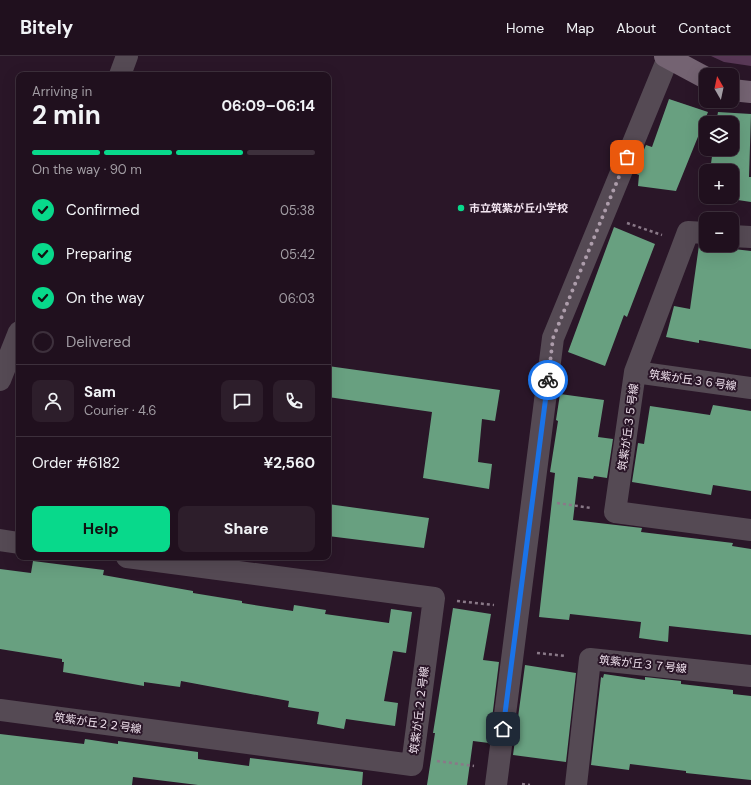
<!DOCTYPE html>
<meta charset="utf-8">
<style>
:root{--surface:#20101e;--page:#2d1e2b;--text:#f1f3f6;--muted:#a29da4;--line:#3d303c;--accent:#08d98b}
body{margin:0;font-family:"DM Sans","Noto Sans JP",sans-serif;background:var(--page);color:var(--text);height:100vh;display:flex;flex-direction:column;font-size:15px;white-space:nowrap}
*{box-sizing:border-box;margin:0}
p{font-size:13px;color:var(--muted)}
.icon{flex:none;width:22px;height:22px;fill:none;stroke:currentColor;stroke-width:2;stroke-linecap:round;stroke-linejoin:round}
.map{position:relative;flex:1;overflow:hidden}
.details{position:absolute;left:16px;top:16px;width:315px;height:488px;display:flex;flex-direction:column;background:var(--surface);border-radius:8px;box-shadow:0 4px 16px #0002,0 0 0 1px var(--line)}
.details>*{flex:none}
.needle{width:26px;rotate:351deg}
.fabs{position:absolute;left:699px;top:12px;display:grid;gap:8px}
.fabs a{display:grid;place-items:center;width:40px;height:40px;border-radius:8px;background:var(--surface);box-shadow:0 4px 16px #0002,0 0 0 1px var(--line);font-size:20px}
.pin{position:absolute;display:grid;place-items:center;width:34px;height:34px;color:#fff;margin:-17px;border-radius:8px;box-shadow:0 2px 6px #0006}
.courier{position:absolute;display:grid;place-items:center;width:40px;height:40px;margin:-20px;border:3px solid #1a73e8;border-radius:50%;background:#fff;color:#222;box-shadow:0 1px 5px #0007}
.head em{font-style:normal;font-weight:700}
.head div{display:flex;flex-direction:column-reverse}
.head{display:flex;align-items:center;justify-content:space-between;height:68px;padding:0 16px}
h1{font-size:26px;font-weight:700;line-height:30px}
.bar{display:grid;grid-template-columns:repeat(4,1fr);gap:6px 4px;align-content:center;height:48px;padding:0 16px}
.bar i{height:5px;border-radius:3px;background:var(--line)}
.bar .current{background:var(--accent)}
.bar p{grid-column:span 4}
.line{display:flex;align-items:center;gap:10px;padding:0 16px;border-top:1px solid var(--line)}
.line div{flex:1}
.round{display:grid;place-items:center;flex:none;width:42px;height:42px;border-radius:8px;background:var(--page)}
ol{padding:0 16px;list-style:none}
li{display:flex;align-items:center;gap:12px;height:44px}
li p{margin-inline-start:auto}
li .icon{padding:4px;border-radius:50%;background:var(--accent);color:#111;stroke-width:4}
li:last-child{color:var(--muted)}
li i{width:22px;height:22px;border:2px solid var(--line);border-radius:50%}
.button{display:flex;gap:8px;margin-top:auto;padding:8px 16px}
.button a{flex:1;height:46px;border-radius:8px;background:var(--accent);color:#111;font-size:16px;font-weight:700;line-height:46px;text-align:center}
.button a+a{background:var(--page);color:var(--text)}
header{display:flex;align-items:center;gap:24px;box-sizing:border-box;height:56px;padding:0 20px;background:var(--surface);border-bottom:1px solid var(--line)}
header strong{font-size:19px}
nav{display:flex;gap:22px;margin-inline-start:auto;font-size:14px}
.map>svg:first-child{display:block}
</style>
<header>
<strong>Bitely</strong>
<nav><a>Home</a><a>Map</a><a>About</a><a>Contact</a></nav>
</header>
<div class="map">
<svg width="751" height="729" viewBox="0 0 751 729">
<rect width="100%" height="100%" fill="#2a1628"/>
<path fill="#583856" d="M711 0H751V10L724 6Z"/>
<path fill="#68a080" d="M669 43 708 56 676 135 638 130 639 119 634 117 646 89 652 91Z
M718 56 751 58 749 121H751V146L718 141H732V115H710L713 93H732V67H716Z
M614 171 655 188 627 261 624 259 605 310 568 296Z
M699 189 751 195V293L699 284V287L666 281 674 250 690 253Z
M328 310 500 334 495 365 482 363 478 406 492 408 489 433 423 422 432 356 328 341Z
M560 338 604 344 598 381 613 383 607 422 594 420 593 423 578 421 573 464 642 472 641 476 733 487 732 490 751 493V579L669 570 668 586 639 582 641 566 570 558 569 564 539 561 555 417 550 416 558 365 556 364Z
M713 349 751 355V435L713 429 711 439 632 426 638 387 644 388 650 350 710 359Z
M328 448 429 462 424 492 328 480Z
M33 505 104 514 103 519 193 535V537L242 545V547L293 555 294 549 326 554 325 558 389 567 391 553 412 556 406 597 393 595 384 645 398 647 395 670 346 663 344 673 317 668 319 656 288 651 289 645 181 625 180 631 144 626V630L63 616 64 606H62V603L0 593V513L31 517Z
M453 552 491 558 483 604 499 606 489 687 473 685 467 729H427L435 677H433Z
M525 609 576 617 566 706 513 699Z
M604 618 645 624V621L681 625V628L733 634V638L751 640V724L686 717V715L630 708 629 714 591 709 601 621 603 622Z
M0 678 84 688 85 683 118 688V685L198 696V703L249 710 250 702 363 716 362 729H198L133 721 132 729H0Z"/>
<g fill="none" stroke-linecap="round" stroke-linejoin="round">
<path stroke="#8a7988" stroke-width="2.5" stroke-dasharray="3 3" stroke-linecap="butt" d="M627 167 662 179
M557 447 591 452
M457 545 494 549
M537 597 566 600
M437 705 474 710
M522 728 530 729"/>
<path stroke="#554a54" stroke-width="22" d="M120 19 127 0
M706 177 688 176 635 316 615 456 751 474
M732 180 751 181
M635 316 751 332
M0 324 19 276
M0 484 19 487
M0 654 412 709 434 542 127 501
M496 729 553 282 668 2
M576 729 590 603 751 620"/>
<path stroke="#746372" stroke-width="22" d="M665 0 706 22
M732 34 751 36"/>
</g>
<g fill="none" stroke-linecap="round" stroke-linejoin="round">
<path stroke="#ad9dab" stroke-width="4" stroke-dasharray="0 7.2" d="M548 324 553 282 627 101"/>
<path stroke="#1a73e8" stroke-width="5" d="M503 673 548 324"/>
</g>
<circle fill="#08d98b" stroke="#2a1628" stroke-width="1.5" cx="461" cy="152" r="4"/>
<g text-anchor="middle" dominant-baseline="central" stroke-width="4" stroke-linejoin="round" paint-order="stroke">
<g font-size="11" font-weight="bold" fill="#f3e5f1" stroke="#2a1628" text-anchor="start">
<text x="469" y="152">市立筑紫が丘小学校</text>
</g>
<g font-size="11" fill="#f3e5f1" stroke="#2a1628">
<text transform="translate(693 324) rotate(8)">筑紫が丘３６号線</text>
<text transform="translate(628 371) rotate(-82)">筑紫が丘３５号線</text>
<text transform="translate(643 608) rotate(6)">筑紫が丘３７号線</text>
<text transform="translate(419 654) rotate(-83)">筑紫が丘２２号線</text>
<text transform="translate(98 667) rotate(8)">筑紫が丘２２号線</text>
</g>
</g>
</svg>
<div class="fabs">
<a><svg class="needle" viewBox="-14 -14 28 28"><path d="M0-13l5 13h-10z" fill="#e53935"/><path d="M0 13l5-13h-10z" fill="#a29da4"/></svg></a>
<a><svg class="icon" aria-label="layers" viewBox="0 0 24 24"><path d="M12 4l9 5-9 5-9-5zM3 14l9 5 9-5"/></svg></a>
<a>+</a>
<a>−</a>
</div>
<div class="pin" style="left:627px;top:101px;background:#ea580c"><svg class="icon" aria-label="bag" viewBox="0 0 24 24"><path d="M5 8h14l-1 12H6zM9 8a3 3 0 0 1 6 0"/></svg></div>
<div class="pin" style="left:503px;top:673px;background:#1f2937"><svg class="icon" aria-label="home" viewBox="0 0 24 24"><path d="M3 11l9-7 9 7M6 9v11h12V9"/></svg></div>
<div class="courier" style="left:548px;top:324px"><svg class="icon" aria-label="bike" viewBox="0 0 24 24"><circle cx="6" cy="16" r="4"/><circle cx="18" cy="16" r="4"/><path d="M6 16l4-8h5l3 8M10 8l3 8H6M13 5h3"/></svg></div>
<section class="details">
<div class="head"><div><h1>2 min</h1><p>Arriving in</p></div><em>06:09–06:14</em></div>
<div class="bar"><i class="current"></i><i class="current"></i><i class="current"></i><i></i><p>On the way · 90 m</p></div>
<ol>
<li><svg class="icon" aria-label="check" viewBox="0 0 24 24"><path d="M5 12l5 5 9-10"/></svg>Confirmed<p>05:38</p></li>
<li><svg class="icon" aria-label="check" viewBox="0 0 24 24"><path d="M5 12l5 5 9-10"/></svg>Preparing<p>05:42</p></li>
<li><svg class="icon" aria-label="check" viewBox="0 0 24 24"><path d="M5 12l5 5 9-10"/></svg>On the way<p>06:03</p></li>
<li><i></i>Delivered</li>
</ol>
<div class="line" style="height:72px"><a class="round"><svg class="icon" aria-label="person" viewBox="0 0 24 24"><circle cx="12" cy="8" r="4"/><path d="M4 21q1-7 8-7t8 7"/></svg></a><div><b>Sam</b><p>Courier · 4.6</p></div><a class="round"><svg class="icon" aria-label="chat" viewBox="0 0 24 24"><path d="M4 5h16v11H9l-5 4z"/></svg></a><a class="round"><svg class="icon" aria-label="phone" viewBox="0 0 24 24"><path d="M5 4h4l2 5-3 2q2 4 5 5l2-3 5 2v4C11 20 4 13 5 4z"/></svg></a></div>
<div class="line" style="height:52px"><div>Order #6182</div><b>¥2,560</b></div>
<div class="button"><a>Help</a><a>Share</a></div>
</section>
</div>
